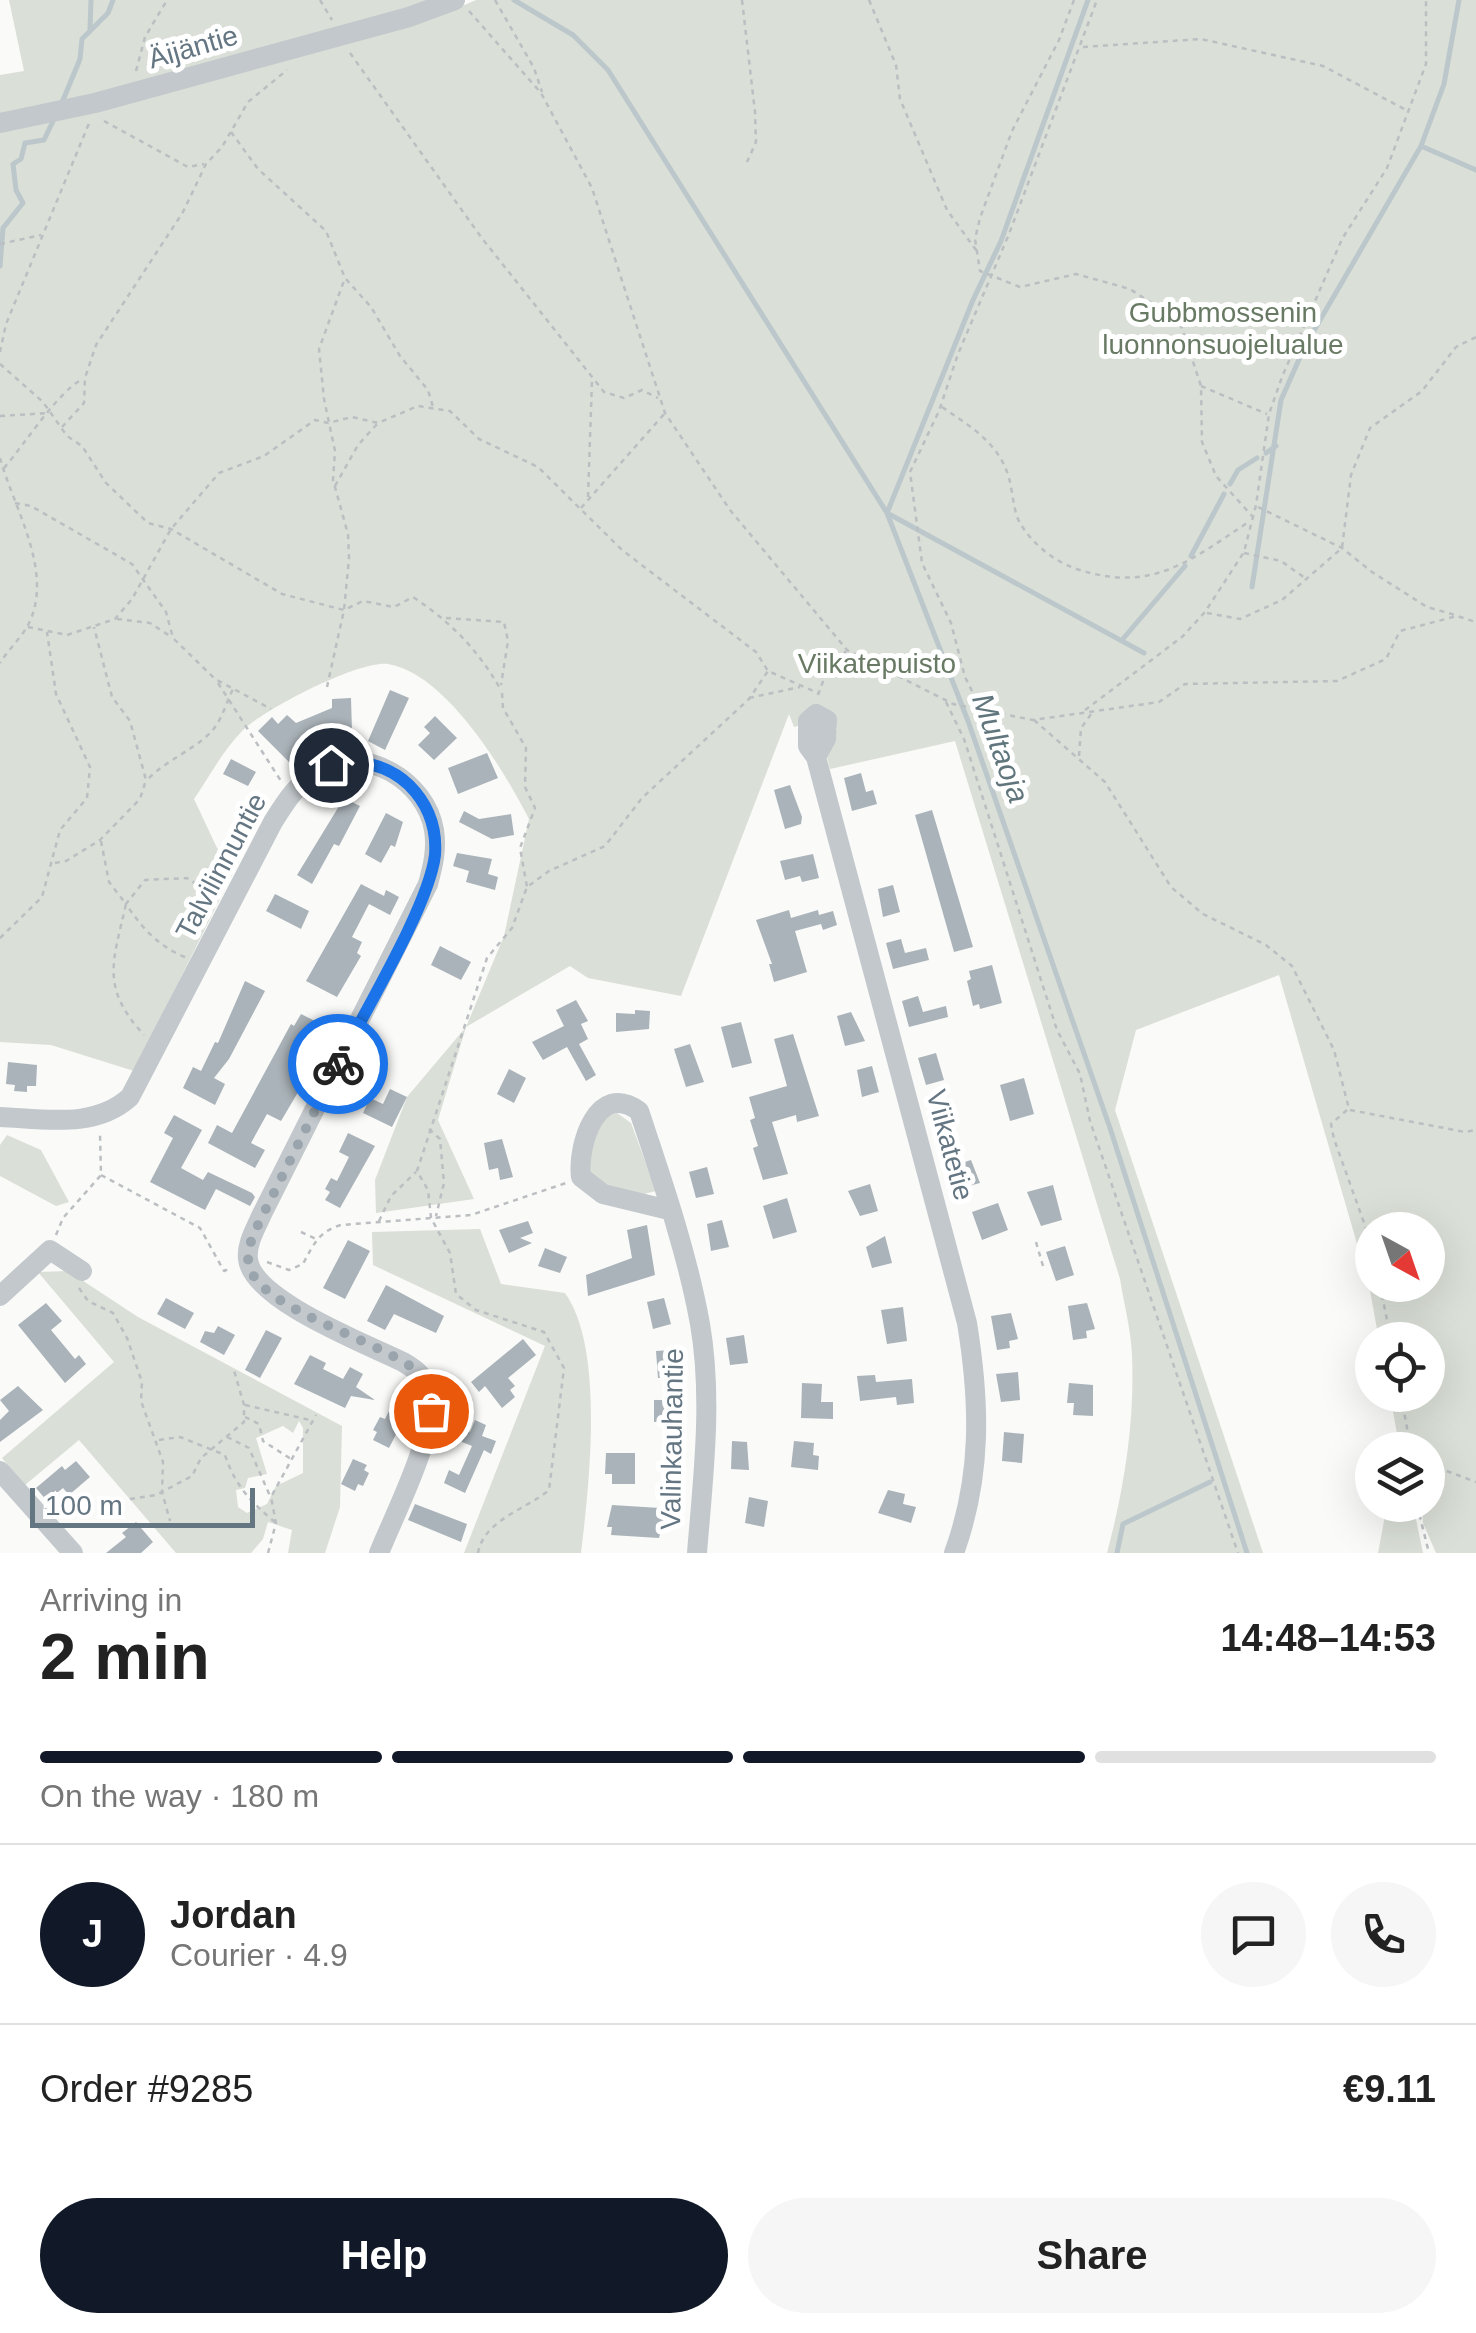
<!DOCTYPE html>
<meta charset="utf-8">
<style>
:root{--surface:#fff;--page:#f6f6f6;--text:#222;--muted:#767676;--line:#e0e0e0;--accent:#111827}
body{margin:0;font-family:Helvetica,sans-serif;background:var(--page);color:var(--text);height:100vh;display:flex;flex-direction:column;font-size:38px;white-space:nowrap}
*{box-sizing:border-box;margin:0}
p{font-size:32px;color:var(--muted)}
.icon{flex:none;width:55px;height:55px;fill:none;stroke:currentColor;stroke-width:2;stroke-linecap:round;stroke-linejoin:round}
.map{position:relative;height:1553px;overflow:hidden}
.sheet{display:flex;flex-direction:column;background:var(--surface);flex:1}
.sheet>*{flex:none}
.needle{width:65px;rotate:140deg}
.tools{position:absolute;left:1355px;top:1212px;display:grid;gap:20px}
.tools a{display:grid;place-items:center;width:90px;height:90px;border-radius:50%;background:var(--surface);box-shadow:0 10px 40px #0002;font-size:50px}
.scale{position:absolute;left:30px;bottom:25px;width:225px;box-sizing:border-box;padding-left:10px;border:5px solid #657683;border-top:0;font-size:28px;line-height:35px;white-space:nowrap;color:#657683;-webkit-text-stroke:8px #fff;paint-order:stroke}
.pin{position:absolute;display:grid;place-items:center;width:85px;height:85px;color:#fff;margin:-42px;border:5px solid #fff;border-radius:50%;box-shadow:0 2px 10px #0007}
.courier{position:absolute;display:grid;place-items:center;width:100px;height:100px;margin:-50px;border:8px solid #1a73e8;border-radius:50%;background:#fff;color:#222;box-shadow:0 2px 12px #0007}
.head em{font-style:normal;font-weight:800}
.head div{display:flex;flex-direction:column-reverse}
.head{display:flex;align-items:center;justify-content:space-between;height:170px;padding:0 40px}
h1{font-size:65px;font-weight:800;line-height:75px}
.bar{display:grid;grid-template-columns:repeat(4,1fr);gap:15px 10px;align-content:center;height:120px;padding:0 40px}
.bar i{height:12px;border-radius:8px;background:var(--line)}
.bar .active{background:var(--accent)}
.bar p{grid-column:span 4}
.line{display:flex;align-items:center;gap:25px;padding:0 40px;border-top:2px solid var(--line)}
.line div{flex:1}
.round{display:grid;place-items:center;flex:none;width:105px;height:105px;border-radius:52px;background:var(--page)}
.cta{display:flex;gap:20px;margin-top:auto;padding:20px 40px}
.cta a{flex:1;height:115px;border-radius:60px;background:var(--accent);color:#fff;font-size:40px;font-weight:800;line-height:115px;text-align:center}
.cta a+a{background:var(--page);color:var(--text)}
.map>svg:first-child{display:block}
</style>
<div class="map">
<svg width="1476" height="1553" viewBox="0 0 1476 1553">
<rect width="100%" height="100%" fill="#fafaf8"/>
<path fill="#dadfd7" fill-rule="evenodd" d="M9 0H437L448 12 476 0H1476V1553H1436L1423 1523 1422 1505H1428V1450H1400L1390 1395H1428V1340H1379L1369 1285 1279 975 1136 1030 1115 1110 1263 1553H1107C1124 1489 1135 1422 1132 1355 1131 1330 1124 1304 1120 1279L955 741 830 769 826 753 837 729 833 717 794 727 789 714 681 996 588 978 570 966 466 1027 438 1120 474 1199 376 1213 375 1180 407 1097 466 1027 504 936 529 819C505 772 446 673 388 664 359 660 265 709 243 730 224 749 209 777 194 799L217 848 239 861 134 1071 51 1045 0 1042V75L24 71ZM1372 1230H1428V1285H1372Z
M617 1113 631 1123 656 1191 632 1197 591 1179 585 1153 607 1116Z
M7 1135 41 1150 69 1202 56 1206 0 1176V1145Z
M480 1229 501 1284 565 1293C605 1349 589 1486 581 1553H464L545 1346 373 1265 372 1232Z
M68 1271 138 1317 342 1426 340 1507 325 1553H288L292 1530 268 1522 263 1539 251 1553H176L79 1440 25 1485 2 1458 114 1362 38 1272ZM299 1421 303 1428V1473L276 1486 267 1504 247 1513 238 1507 236 1490 245 1488 248 1478 267 1474 256 1438 283 1426 293 1433Z
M1387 1505H1413L1423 1553H1378Z"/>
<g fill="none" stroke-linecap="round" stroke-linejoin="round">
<path stroke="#bbc7cb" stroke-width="5" d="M514 0 573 35 608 70 887 513 968 721 1110 1128 1247 1553
M1088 0 1001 241 973 300 887 513 1144 653
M90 29 91 0
M61 105 80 59 82 39 108 13 113 0
M1421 146 1476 170
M0 266 3 228 23 203 16 190 13 164 21 159 25 143 44 140 55 117
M1266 453 1276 446
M1230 484 1238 470 1257 458
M1191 556 1224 494
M1252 587 1281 400 1305 346 1421 146 1444 84 1459 0
M1122 640 1185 566
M1117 1553 1123 1524 1210 1482"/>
</g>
<path fill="#aab3b9" d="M390 690 409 698 385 750 368 741Z
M351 698 352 731 333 732 302 744 307 750 292 765 258 731 272 717 278 724 287 715 296 723 332 708V699Z
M435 716 457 738 434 760 418 745 430 733 424 727Z
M487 753 498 778 458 794 448 768Z
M231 759 256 772 248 786 223 774Z
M861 773 866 792 873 790 877 804 852 811 844 778Z
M790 785 802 817 801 824 785 829 774 790Z
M344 798 360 806 339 846 334 844 312 884 297 875Z
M932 810 973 947 954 952 915 815Z
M464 811 479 819 511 814 514 835 492 839 459 822Z
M386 813 403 822 395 847 391 845 381 863 365 854Z
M457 853 492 859 488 874 498 877 495 890 466 882 469 871 453 866Z
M813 854 819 878 802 882 800 876 785 880 780 861Z
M361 884 384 896 386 890 399 897 390 915 369 904 352 937 362 942 357 953 361 956 337 997 306 981Z
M893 885 900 912 883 917 878 889Z
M275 894 309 911 301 929 266 911Z
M789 910 791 918 818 910 819 915 833 911 837 925 823 930 821 924 795 931 807 972 774 982 769 964H772L756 920Z
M901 939 905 953 926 948 929 960 893 969 886 943Z
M440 946 471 962 461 980 431 965Z
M992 965 1002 1003 980 1009 979 1004 973 1006 967 981 971 979 969 971Z
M245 981 265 991 229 1059 214 1078 225 1084 215 1105 183 1088 193 1067 201 1071 215 1042 218 1043Z
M918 996 923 1012 946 1006 948 1017 909 1027 902 1001Z
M576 1000 588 1021 581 1024 588 1039 579 1044 596 1075 586 1081 567 1047 543 1060 532 1042 564 1026 556 1010Z
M635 1010 650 1011 649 1029 616 1032V1013L635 1014Z
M851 1012 865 1041 845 1046 837 1016Z
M301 1014 317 1022 289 1067 307 1077 281 1121 267 1114 251 1143 265 1150 255 1168 208 1143 217 1125 232 1133 291 1024 294 1026Z
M741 1022 752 1063 732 1068 721 1027Z
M793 1034 819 1116 797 1122 796 1115 772 1122 788 1174 763 1180 753 1148 758 1146 750 1120 755 1118 749 1097 787 1086 774 1039Z
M690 1044 704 1082 686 1087 674 1049Z
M936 1053 944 1080 926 1085 918 1058Z
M8 1062 37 1065 36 1086H27V1092L14 1091 15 1085 6 1084Z
M872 1066 879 1092 862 1097 857 1070Z
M509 1069 526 1078 514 1103 497 1094Z
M1024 1078 1034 1114 1010 1121 1000 1085Z
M390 1089 407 1097 392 1127 363 1113 370 1098 383 1104Z
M174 1115 202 1130 181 1168 203 1180 208 1172 252 1193 255 1197 250 1206 216 1189 205 1210 150 1182 173 1138 164 1133Z
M348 1133 375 1146 340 1208 325 1200 330 1192 325 1189 331 1178 337 1181 349 1157 339 1152Z
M502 1139 513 1177 500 1180 498 1168 502 1167 489 1170 484 1143Z
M971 1160 980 1183 961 1188 955 1165Z
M707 1167 714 1194 696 1198 689 1172Z
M870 1184 878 1211 860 1216 848 1191Z
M1053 1185 1062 1220 1041 1226 1027 1192Z
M787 1198 797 1232 773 1239 763 1206Z
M998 1203 1008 1230 982 1240 972 1212Z
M722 1220 729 1247 711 1251 707 1224Z
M528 1221 533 1233 520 1238 532 1243 509 1253 499 1230Z
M647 1225 655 1275 588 1296 586 1275 632 1258 627 1230Z
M885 1236 892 1263 872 1268 866 1247Z
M348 1240 370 1251 345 1299 323 1288Z
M1065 1246 1074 1275 1056 1281 1046 1252Z
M545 1248 567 1257 560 1273 538 1266Z
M386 1285 444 1316 436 1333 394 1314 385 1330 367 1321Z
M166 1298 194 1313 185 1329 157 1314Z
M664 1298 671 1324 653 1329 647 1302Z
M46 1303 62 1321 51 1330 75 1359 79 1355 86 1364 65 1383 18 1325Z
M1087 1303 1095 1329 1086 1331 1087 1338 1073 1340 1068 1306Z
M903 1307 907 1341 887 1344 881 1310Z
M1011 1313 1018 1339 1009 1341 1010 1348 997 1350 991 1316Z
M218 1326 235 1335 224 1355 200 1342 205 1331 214 1333Z
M266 1330 282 1338 260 1378 245 1370Z
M744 1335 748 1363 730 1365 726 1338Z
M523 1339 536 1355 508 1378 515 1386 510 1390 515 1397 502 1408 485 1386 479 1392 471 1382Z
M674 1350 676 1377 658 1378 656 1351Z
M310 1355 326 1363 323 1369 343 1379 350 1367 363 1374 356 1387 375 1400 351 1396 345 1408 294 1384Z
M1018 1372 1020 1400 1001 1402 996 1374Z
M875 1375 876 1382 912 1379 914 1403 897 1405 896 1397 860 1401 857 1376Z
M802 1383 822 1384 821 1402H833V1419L801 1418Z
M1069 1383 1093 1385V1416L1073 1415 1074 1403H1067Z
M18 1386 43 1410 0 1442V1420L9 1411 0 1400Z
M654 1400H676V1421L654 1422Z
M389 1411 404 1419 389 1448 373 1440 377 1432 373 1430 380 1417 385 1419Z
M475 1420 486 1425 482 1436 496 1441 491 1454 484 1450 465 1493 444 1483 449 1470 459 1475 472 1446 442 1434 447 1423 470 1432Z
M1004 1432 1024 1434 1022 1463 1002 1461Z
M732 1441 747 1442 749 1470 731 1469Z
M794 1441 814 1443 813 1455 819 1456 818 1470 791 1467Z
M606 1453H635V1484H612V1474H605Z
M353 1459 367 1465 364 1470 369 1473 363 1486 358 1484 355 1491 341 1484Z
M76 1461 90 1477 69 1495 63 1488 47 1501 36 1488 62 1466 65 1470Z
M888 1490 905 1494 903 1504 916 1507 911 1523 878 1513Z
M749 1497 768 1501 764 1527 745 1523Z
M415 1504 467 1524 461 1542 408 1520Z
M612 1505 660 1508V1515H665L659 1538 611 1535 612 1527H607Z
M136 1522 153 1542 141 1553H106L126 1537 122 1533Z"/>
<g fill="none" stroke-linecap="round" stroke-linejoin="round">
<path stroke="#bbbfc2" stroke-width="2.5" stroke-dasharray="5 5" stroke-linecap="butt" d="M320 0 332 20
M495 0 534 68 542 92
M742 0 755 112 756 142 747 162
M869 0 896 65 900 99 947 210 976 250
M1074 0 1059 40 1012 131 980 218 975 239 980 271 1020 287 1076 274 1130 289 1180 322 1201 386 1202 442 1216 476 1252 516
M469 11 541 93 592 188 665 413 730 510 847 650 953 704 1033 720 1159 702 1185 684 1337 681 1386 659 1400 631 1457 616 1476 622
M1083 47 1201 39 1323 66 1406 110
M350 53 481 237 604 392 624 398 642 390 658 398
M136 71 145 37 167 0
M104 121 188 167 204 164
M231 132 258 169 326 231 345 278 371 307 400 356 428 390 433 407
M0 244 41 235
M0 352 6 324 90 121
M0 364 43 402 67 436 82 446 106 483 148 523 171 529 282 594 344 610 363 601 394 607 413 597C452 623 478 650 501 690
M1201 386 1267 414
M942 407C971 427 999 443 1009 478 1013 492 1013 511 1020 523 1033 545 1056 563 1080 570 1153 593 1191 560 1250 521
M0 416 48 413
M62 427 84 403 85 378 96 345 183 212 206 164 222 147 248 102 287 70
M0 458C14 509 55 573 28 625 21 638 8 650 0 663
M4 468C25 444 58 391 83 379
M335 486 358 445 378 423
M588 497 592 380
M15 503 31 506 132 564 166 612 173 638 215 679 271 709
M1258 507 1342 548 1372 572 1427 607 1455 615
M581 508 665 413
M1244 553 1281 561 1305 578
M1207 613 1240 619 1282 600 1342 548 1351 475 1370 428 1422 391 1456 347 1476 337
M446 618 504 622 508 641 501 685
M117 619 150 623 170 636
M28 627 67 635 115 619 132 599 171 529 219 473 264 456 315 420 328 423 352 417 378 423 418 406 450 411 479 439 538 467 622 550 756 652 768 671 818 693
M218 683 281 781
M327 687 344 610 349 558 348 534 333 480 335 451 324 399 319 349 345 278
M502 693 503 708 526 748 525 787 535 808 520 848 527 887
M818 695 825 676 846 651
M749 698 800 687
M946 702 964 739 1057 1030 1080 1074 1090 1121 1238 1553
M981 709 965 677 951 623 922 563 910 472 939 411 958 354 1009 234 1097 0
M1085 710 1182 637 1205 612 1244 552 1256 505 1269 414 1282 377 1342 239 1387 168 1426 64V0
M1034 720 1105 782 1171 887 1203 914 1266 945 1292 966 1334 1050 1349 1109
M1079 756 1081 728 1092 713
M149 778C168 759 203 745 215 727 223 716 227 701 233 689
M101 841 109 882 126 904C113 962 100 987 144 1035
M55 863 66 861 100 840 140 799 146 780 130 721 112 697 94 627
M0 938 42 897 60 830 87 798 90 767 56 694 47 632
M185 957C159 947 141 927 126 904L145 880 187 878 215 896
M1347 1110 1331 1124 1334 1139 1372 1245
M1350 1110 1465 1132 1476 1130
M429 1129 440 1139 444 1183 436 1216
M101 1175 200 1228 224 1271 231 1268
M379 1221 391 1196 416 1172
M301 1232 316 1239
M56 1235 63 1218 101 1175 100 1133
M1036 1242 1043 1266
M267 1262 289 1270 303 1264C313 1245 319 1231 341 1225L471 1215 566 1183
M1380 1285 1391 1340
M79 1288 88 1301 113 1313 127 1338 142 1382 141 1401 163 1462 162 1492 170 1521
M1401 1395 1411 1450
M245 1405 310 1420
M245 1417 259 1424 263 1441 291 1459
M227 1437 249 1448 270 1496
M159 1440 180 1437 225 1455C235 1486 252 1503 276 1523
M1428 1464 1476 1482
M130 1499 156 1495 192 1476 201 1458 244 1422V1405L233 1367
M1417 1505 1429 1553
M268 1553 276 1523 271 1497 316 1415
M478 1553C484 1520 525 1510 549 1490L564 1368 544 1332 476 1310 456 1294 450 1253 431 1218 428 1190 417 1171 487 958 512 928 527 887 549 871 605 846 642 798 749 699 768 671"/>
<path stroke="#c3c8cc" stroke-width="20" d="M0 123 95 103 409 17 455 0
M816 757 826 739 827 720 816 714 808 721V746L816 757 967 1323C980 1403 982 1476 954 1553
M0 1117C45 1119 95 1129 130 1097L273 822C286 801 298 782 320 770 365 744 426 781 434 830 437 849 433 866 428 884L262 1214C256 1228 246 1244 248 1259 252 1300 367 1344 403 1362 415 1369 425 1376 429 1390 440 1427 394 1515 379 1553
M669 1210 603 1194 581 1177C577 1146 597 1080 639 1111 662 1180 687 1252 700 1324 713 1399 703 1478 697 1553
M0 1296 50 1250 82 1271
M0 1471 73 1553"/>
</g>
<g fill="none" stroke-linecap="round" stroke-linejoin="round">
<path stroke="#99a4ac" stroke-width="10" stroke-dasharray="0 18" d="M338 1064 254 1233C248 1249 244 1263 255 1278 282 1315 379 1341 420 1373L428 1387 431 1411"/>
<path stroke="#1a73e8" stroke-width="12" d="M331 765C359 758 388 765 409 785 428 804 437 828 435 855 429 906 363 1014 338 1064"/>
</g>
<g text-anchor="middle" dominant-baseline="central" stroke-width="10" stroke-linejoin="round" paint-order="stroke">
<g font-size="28" fill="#657683" stroke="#fff">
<text transform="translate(193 47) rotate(-16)">Äijäntie</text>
<text transform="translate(221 866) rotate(-62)">Talvilinnuntie</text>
<text transform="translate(950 1145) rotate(75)">Viikatetie</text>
<text transform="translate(672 1439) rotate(-89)">Valinkauhantie</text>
</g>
<g font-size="28" fill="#687a64" stroke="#fff">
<text x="1223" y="312">Gubbmossenin<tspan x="1223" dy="32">luonnonsuojelualue</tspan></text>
<text x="877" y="663">Viikatepuisto</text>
</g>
<g font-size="30" font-style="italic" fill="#60757c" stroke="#fff">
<text transform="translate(1001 748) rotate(70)">Multaoja</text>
</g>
</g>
</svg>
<div class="tools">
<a><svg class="needle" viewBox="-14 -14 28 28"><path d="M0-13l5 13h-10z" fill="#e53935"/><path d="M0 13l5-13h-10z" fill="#767676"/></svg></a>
<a><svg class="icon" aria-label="locate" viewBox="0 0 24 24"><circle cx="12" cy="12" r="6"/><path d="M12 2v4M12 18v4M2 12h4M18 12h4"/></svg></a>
<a><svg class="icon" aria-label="layers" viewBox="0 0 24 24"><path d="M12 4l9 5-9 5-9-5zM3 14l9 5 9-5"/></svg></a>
</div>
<div class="scale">100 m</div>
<div class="pin" style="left:431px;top:1411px;background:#ea580c"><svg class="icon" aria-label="bag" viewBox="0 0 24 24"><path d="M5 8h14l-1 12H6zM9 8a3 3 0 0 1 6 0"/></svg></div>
<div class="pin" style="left:331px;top:765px;background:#1f2937"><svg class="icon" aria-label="home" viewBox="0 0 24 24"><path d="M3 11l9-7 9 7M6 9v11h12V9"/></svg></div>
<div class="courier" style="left:338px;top:1064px"><svg class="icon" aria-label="bike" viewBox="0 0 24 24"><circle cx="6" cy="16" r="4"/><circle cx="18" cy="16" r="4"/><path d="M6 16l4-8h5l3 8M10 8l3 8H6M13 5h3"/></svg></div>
</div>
<section class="sheet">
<div class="head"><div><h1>2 min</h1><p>Arriving in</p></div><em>14:48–14:53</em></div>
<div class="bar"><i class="active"></i><i class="active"></i><i class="active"></i><i></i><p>On the way · 180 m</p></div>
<div class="line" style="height:180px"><b class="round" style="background:var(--accent);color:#fff">J</b><div><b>Jordan</b><p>Courier · 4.9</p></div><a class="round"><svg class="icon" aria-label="chat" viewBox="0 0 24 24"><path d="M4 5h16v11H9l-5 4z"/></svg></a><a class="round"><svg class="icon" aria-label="phone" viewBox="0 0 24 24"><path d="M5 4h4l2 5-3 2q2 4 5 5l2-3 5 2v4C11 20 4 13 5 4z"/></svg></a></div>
<div class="line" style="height:130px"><div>Order #9285</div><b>€9.11</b></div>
<div class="cta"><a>Help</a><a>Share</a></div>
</section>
